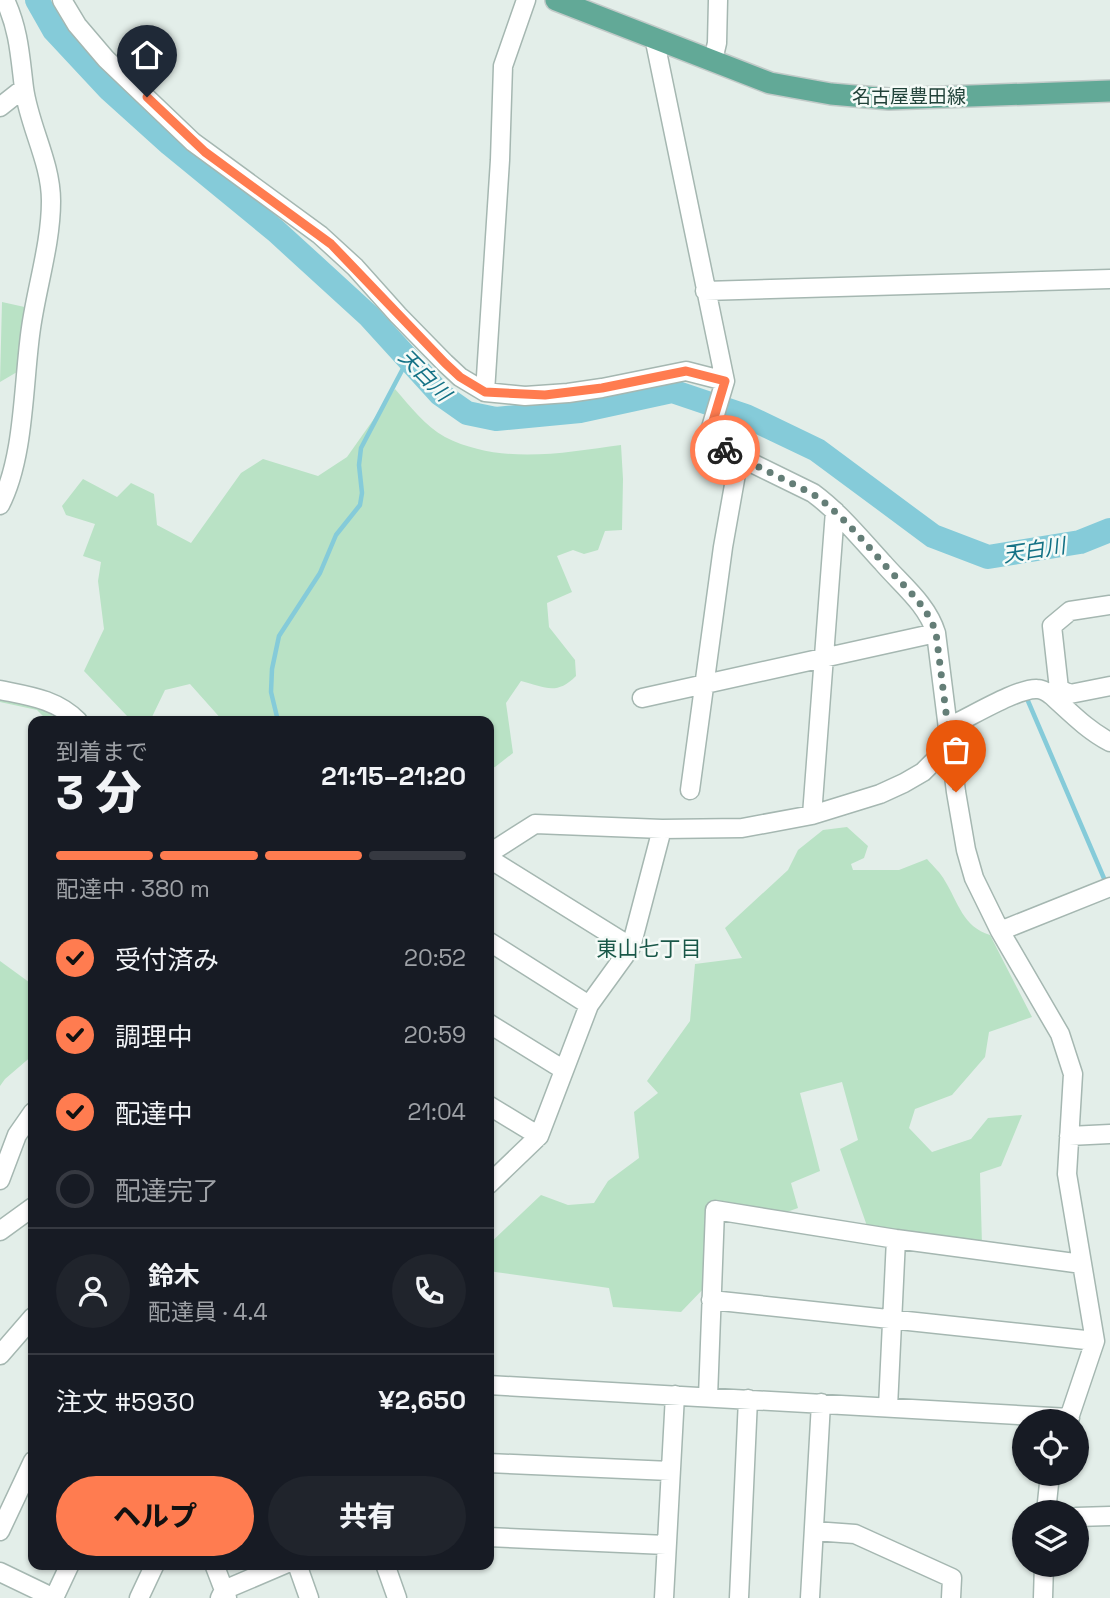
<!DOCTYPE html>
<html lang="ja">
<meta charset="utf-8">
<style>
:root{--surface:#171b24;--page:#20242c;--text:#f1f3f6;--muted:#9ea1a6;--line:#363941;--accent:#ff7c50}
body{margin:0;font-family:"Space Grotesk","Noto Sans JP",sans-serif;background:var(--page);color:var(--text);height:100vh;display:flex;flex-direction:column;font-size:26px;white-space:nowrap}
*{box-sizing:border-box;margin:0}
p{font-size:23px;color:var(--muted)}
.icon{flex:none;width:38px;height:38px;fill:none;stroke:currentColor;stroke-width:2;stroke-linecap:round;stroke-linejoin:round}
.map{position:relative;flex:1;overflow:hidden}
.panel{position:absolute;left:28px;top:716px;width:466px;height:854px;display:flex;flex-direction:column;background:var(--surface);border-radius:14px;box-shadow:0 2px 5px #0004}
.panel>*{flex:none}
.controls{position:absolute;left:1012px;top:1409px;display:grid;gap:14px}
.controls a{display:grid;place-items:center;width:77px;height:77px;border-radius:50%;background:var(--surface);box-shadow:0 2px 5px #0004;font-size:35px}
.pin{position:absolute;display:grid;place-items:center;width:60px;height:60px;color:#fff;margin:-72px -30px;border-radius:50% 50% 50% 0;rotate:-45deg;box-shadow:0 0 7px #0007}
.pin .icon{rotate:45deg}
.courier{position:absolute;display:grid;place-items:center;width:70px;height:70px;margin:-35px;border:5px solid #ff7c50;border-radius:50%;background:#fff;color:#222;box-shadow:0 2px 9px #0007}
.head em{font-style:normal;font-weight:800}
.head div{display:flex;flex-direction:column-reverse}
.head{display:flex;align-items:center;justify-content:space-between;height:119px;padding:0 28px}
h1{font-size:46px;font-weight:800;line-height:52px}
.bar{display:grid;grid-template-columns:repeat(4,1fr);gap:10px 7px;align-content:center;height:84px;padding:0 28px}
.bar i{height:9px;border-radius:5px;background:var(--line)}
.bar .on{background:var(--accent)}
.bar p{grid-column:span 4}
.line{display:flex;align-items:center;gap:18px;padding:0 28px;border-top:2px solid var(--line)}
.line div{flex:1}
.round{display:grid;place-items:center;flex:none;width:74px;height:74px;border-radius:37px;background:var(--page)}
ol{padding:0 28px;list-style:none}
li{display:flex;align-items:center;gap:21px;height:77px}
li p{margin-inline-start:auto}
li .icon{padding:7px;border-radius:50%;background:var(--accent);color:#111;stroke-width:4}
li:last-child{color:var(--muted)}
li i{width:38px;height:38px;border:4px solid var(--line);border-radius:50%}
.action{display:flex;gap:14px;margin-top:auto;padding:14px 28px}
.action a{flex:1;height:80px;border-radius:42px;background:var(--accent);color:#111;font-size:28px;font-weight:800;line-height:80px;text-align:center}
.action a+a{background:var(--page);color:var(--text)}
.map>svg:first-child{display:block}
</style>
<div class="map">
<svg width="1110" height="1598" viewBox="0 0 1110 1598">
<rect width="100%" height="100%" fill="#e3eee9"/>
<path fill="#b9e2c5" d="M2 302 29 308 17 372 0 382Z
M395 389C410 406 425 426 445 437 500 465 563 453 621 445L623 479 622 530 605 531 598 550 584 554 573 550 557 556 572 592 547 603 549 627 575 660 576 676C556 696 545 687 521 681L506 703 513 753 495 767 488 769V721H223L190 684 165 690 151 719 128 717 84 671 104 629 98 581 101 562 83 556 95 524 66 515 62 506 83 479 117 497 131 483 154 494 157 525 191 543 241 473 263 459 318 476 347 457Z
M0 696 42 705 57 721H48L37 710 0 702Z
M847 827 868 846 864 858 851 864 853 870H899L927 859C933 866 941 873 945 881 958 902 963 927 990 935L1032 1017 989 1032 985 1057 952 1095 915 1109 909 1128 932 1152 971 1139 988 1118 1022 1115 1001 1166 980 1173 982 1245 867 1226 840 1149 858 1140 842 1082 800 1093 820 1171 791 1183 798 1208 781 1214 711 1205 706 1286 681 1312 613 1307 609 1288 488 1271V1245L541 1195 568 1205 594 1203 608 1181 639 1158 634 1112 658 1093 647 1081 690 1021 695 964 742 958 725 928 788 870 798 850 823 830Z
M0 961 33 985V1055L5 1079 0 1086Z"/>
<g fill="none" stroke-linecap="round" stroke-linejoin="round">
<path stroke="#85cbd9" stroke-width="4.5" d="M1028 701 1106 883
M278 721 271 692 272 669 279 636 320 573 336 535 360 505 362 493 359 465 361 448 408 359"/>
<path stroke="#85cbd9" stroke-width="24" d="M37 0 54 30 109 89 170 144 276 231 369 316 440 394 467 413 496 419 580 411 672 391 746 416 817 450 933 536 988 557 1080 542 1110 530"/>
<g stroke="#a5b7b1" stroke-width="21">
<path id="minor" d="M62 0 77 25 106 59 193 142 320 235 355 267 398 315 445 363 460 377 485 392 525 396 568 393 602 388 686 371 725 381
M654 37 725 381 707 441 813 493C840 513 860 538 883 563 902 585 927 604 936 633L956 792 966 850 974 878 1000 931 1060 1034 1073 1074 1067 1174 1095 1341 1068 1421
M713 60 717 43 718 0
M0 107 24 88
M705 291 1110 279
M485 392 500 160 503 66 526 0
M0 505C25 457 23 382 31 328 37 286 51 243 51 201 51 162 29 126 24 88 20 56 19 30 5 0
M1059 689 1052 626 1070 611 1110 605
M0 690C29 696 56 699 78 721
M1050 694 1059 689 1070 694 1110 686
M642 698 936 633
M948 727C969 718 1017 688 1037 689 1041 689 1047 692 1051 695 1070 712 1087 730 1110 742
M690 790 723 547 739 457
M812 815 835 511
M488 854 535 824 662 829 742 828 812 815 880 794 904 783 923 772 951 744
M488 858 631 947
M1000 931 1110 887
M488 941 589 1005
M488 1023 564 1070
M488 1105 539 1136
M1069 1136 1110 1134
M0 1180 17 1135 33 1112
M488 1185 539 1136 589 1005 631 947 662 829
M0 1231 33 1207
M711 1300 1095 1341
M0 1355 33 1317
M488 1385 1070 1418
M708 1397 715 1210 896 1239 1082 1264
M888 1407 896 1239
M488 1463 670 1471
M1046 1512 1050 1474
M1076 1517 1110 1516
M0 1531 33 1461
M814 1531 855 1534 952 1578 951 1598
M488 1537 666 1545
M214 1564 227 1598
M297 1564 309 1598
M385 1564 397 1598
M0 1572 54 1598
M54 1598 70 1564
M139 1598 155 1564
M220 1598 224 1590 285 1564
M664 1598 675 1395
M739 1598 748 1399
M810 1598 821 1403
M1043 1598 1044 1564"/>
</g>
<g stroke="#c1cac8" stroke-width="24">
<path id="major" d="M556 0 770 83 831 94 889 99 1110 91"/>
</g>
<use href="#minor" stroke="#fff" stroke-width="18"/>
<use href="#major" stroke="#62a997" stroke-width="21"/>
</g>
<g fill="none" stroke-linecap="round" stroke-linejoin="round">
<path stroke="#647e77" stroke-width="7" stroke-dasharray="0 12.6" d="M725 450 813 494C840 513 861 538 883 563 902 585 927 604 936 633L956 792"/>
<path stroke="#ff7c50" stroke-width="9" d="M147 97 205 152 331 244 445 363 460 377 485 392 545 395 602 388 686 371 725 381 707 441 725 450"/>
</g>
<g text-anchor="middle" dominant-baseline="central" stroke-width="5" stroke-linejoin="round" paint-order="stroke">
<g font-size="19" fill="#204239" stroke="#f4faf7">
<text x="909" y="96">名古屋豊田線</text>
</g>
<g font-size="21" font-style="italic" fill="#137185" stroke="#f4faf7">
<text transform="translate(425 375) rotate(45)">天白川</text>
<text transform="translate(1034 550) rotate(-9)">天白川</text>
</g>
<g font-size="21" fill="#195748" stroke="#f4faf7">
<text x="649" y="948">東山七丁目</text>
</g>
</g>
</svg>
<div class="controls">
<a><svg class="icon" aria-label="locate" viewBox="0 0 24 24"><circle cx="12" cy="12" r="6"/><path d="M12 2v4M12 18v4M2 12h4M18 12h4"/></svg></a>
<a><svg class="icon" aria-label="layers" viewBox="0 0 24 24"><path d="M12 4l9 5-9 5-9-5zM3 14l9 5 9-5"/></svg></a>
</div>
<div class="pin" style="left:956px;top:792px;background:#ea580c"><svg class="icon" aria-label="bag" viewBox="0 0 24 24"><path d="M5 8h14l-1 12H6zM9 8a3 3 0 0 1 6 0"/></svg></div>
<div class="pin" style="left:147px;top:97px;background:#1f2937"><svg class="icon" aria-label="home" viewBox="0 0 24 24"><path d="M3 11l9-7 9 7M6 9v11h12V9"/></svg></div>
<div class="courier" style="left:725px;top:450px"><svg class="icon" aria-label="bike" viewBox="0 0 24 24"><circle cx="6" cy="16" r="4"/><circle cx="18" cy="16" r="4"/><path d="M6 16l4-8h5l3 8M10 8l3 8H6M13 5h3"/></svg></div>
<section class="panel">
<div class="head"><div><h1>3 分</h1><p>到着まで</p></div><em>21:15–21:20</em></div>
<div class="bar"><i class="on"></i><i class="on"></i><i class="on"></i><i></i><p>配達中 · 380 m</p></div>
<ol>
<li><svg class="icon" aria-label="check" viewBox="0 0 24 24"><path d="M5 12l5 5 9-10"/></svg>受付済み<p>20:52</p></li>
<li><svg class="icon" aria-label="check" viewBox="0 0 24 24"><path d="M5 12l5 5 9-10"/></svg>調理中<p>20:59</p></li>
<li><svg class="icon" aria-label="check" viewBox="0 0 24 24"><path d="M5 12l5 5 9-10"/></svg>配達中<p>21:04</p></li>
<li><i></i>配達完了</li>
</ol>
<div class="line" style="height:126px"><a class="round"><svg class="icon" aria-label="person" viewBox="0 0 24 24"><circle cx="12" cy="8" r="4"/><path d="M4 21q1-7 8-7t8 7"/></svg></a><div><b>鈴木</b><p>配達員 · 4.4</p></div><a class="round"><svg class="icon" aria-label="phone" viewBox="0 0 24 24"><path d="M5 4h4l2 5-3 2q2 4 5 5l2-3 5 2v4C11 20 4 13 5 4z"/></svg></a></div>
<div class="line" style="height:91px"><div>注文 #5930</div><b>¥2,650</b></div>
<div class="action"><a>ヘルプ</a><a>共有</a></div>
</section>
</div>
